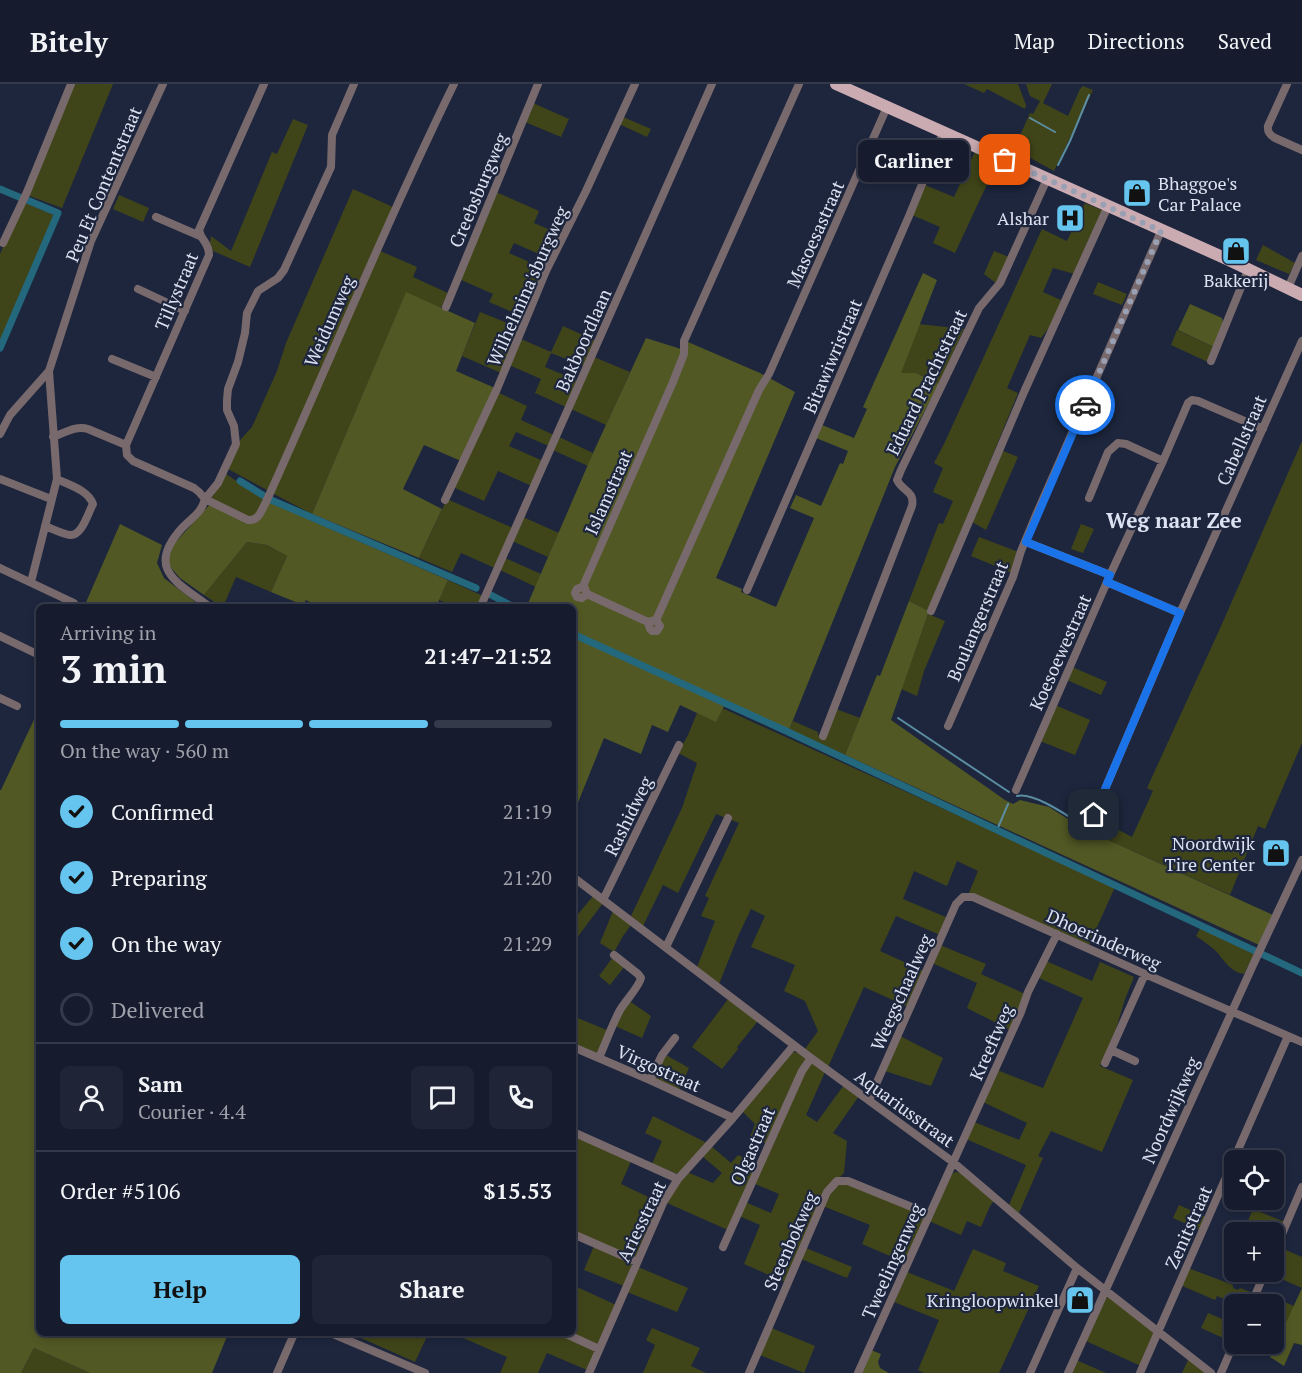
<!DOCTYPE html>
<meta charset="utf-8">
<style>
:root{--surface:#161c2e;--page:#1f2536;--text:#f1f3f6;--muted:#9ea1aa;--line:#353a4a;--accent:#65c5ef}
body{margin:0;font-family:"PT Serif",serif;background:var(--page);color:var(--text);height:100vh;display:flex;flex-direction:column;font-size:22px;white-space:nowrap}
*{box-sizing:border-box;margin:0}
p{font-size:20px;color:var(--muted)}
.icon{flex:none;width:33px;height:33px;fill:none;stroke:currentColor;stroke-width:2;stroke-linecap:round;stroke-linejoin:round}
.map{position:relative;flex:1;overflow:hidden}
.sheet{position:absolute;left:36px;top:520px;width:540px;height:732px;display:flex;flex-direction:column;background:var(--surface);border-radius:9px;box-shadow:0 3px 9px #0003,0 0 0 2px var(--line)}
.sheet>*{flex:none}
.controls{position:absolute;left:1224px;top:1066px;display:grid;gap:12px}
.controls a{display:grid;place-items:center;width:60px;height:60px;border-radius:9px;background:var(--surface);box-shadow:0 3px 9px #0003,0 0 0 2px var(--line);font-size:30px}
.pin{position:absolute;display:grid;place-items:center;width:51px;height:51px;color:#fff;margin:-26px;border-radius:12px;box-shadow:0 3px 9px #0006}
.courier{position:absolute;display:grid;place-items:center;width:60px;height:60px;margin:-30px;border:4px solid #1a73e8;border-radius:50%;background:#fff;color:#222;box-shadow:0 2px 8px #0007}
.bubble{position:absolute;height:42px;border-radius:9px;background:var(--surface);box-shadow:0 3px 9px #0003,0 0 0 2px var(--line);font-size:20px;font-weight:600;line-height:42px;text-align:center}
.overview em{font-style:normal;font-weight:600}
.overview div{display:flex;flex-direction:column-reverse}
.overview{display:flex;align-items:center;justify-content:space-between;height:102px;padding:0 24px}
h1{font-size:39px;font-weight:600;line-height:45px}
.bar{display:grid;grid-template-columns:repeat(4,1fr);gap:9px 6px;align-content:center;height:72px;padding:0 24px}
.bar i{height:8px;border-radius:4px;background:var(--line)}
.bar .active{background:var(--accent)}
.bar p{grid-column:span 4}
.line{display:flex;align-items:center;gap:15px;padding:0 24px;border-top:2px solid var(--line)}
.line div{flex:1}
.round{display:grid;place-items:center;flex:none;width:63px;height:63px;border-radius:9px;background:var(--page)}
ol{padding:0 24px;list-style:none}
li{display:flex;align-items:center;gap:18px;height:66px}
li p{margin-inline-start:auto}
li .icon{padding:6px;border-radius:50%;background:var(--accent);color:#111;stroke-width:4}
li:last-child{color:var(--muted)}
li i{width:33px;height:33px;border:3px solid var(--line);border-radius:50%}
.primary-button{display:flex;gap:12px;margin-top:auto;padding:12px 24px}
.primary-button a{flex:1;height:69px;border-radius:9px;background:var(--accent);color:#111;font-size:24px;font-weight:600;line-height:69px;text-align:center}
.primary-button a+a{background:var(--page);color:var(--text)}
header{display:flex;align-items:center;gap:36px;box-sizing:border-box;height:84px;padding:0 30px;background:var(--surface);border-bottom:2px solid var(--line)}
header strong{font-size:28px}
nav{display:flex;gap:33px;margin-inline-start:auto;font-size:21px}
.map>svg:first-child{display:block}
</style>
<header>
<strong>Bitely</strong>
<nav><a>Map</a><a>Directions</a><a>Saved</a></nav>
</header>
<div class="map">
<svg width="1302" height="1289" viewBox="0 0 1302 1289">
<rect width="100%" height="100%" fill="#1d263d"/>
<path fill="#404519" d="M73 0H113L62 124 27 111Z
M964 0H1018L1026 21 1025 25 987 5 984 9Z
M1026 0H1052L1043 19 1068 32 1080 5 1083 2 1093 6 1054 87 1014 65 1030 29 1033 30 1040 17 1030 12Z
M533 19 569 35 561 53 525 38Z
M623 33 651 45 647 53 619 40Z
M293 35 308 41 250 183 213 167 210 159 211 152 231 167 272 68 277 70Z
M869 64 900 77 893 92 863 79Z
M976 65 996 76V81L955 169 933 159 940 143 912 131 925 101 954 113Z
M353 105 393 123 269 407 228 385 241 355 252 343 277 287 286 259Z
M496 108 539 127 534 139 562 151 550 175 514 159 509 169 545 185 524 233 489 218 493 210 459 195Z
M119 111 149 124 143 138 113 125Z
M23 118 54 131 0 260V170Z
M1085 119 1104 127 1075 190 1053 184 1043 208 1063 217 1052 240 1041 254 1030 251 1007 304 1018 309 929 527 909 517 939 439 943 440 953 417 933 408 943 384 934 379 944 360 1042 145 1067 157Z
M1263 161 1295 179 1289 190 1256 176Z
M378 166 417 183 413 193 448 209 441 224 406 209 312 430 272 409Z
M994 167 1009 173 996 199 984 190Z
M1098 198 1127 210 1122 221 1093 210Z
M480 228 520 244 501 289 462 272Z
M919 240 964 245 939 300 916 289 900 290Z
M563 242 596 257 584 282 551 269 545 283 578 297 566 323 535 309 541 295 509 281 521 255 551 268Z
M1177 246 1216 264 1210 279 1171 261Z
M594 273 630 288 606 341 571 325Z
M497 308 527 322 521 336 554 351 549 362 516 348 509 362 543 377 532 402 498 387 484 417 453 403Z
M559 353 593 369 588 382 553 366Z
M1302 357V659L1265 745 1258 742 1230 811 1082 744 1088 733 1093 734 1094 733 1132 753 1153 707 1147 704 1222 540Z
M1001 366 1018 373 986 446 972 438Z
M226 390 265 416 253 435 211 415Z
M447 415 513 444 495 484 461 469 452 488 419 474Z
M523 433 559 449 548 473 512 457Z
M1081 440 1094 445 1083 469 1071 465Z
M979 453 1019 468 1012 489 971 472Z
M247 458 267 461 287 472 271 508 236 493 223 523H222L204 511Z
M505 474 541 490 536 503 500 486Z
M448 496 483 512 478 523H456L439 516Z
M928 530 945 537 924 587 917 612 901 605Z
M1072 583 1107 598 1101 611 1067 596Z
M1055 621 1090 636 1075 671 1040 657Z
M722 624 1115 803 1089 861 969 809 978 787 957 777 947 802 914 787 903 815 948 834 940 851 896 832 880 867 924 887 908 923 864 903 828 983 805 965 818 947 805 917 784 907 795 881 751 863 765 832 751 825 739 850 719 900 697 883 715 837 701 832 709 814 705 812 739 739 716 730 678 809 663 801 643 842 631 832 682 724 697 679 678 669 688 651 697 629 716 637Z
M836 625 860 634 845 671 789 646 793 637 818 648V651L825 654Z
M594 811 603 819 573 859V836Z
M613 827 631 841 623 852 614 868 600 859Z
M1201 843 1255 869 1244 890C1231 888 1225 878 1217 868 1211 862 1203 857 1196 852Z
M940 861 986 880 981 890 1025 910 1010 946 967 924 977 899 932 879Z
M613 873 625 882 610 901 599 892Z
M1046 877 1092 897 1100 878 1134 893 1125 915 1116 945 1100 982 1133 996 1102 1068 1051 1047 1038 1072 1043 1074 1019 1129 1009 1121 1026 1081 966 1055 974 1038 1019 1056 1027 1039 983 1018 997 986 1043 1004 1083 914 1039 894Z
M729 914 758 937 737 963 738 965 722 985 692 963Z
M628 916 651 932 642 954 615 942Z
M573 932 609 947 598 971 573 961Z
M900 952 943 974 931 1002 885 987Z
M794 968 799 969 807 975 767 1060 750 1053 755 1040 742 1027 790 970Z
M666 971 689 984 679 1006 653 994Z
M811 977 825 988 806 1031 817 1038 844 1001 859 1012 833 1049 847 1057 844 1089 837 1096 785 1198 744 1180 760 1141 739 1132 745 1118 771 1129 779 1110 753 1099 803 988Z
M653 1032 707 1059 678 1090 652 1080 662 1057 645 1049Z
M578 1053 631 1077 621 1100 661 1119 635 1174 573 1149V1064Z
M711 1062 731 1079 738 1071 758 1080 728 1146 667 1119 675 1103 687 1088 713 1099 722 1089 702 1072Z
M955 1088 962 1089 994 1117 990 1122 981 1143 967 1137 961 1151 929 1137 952 1090Z
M848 1099 923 1131 925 1135 904 1178 862 1160 870 1141 823 1122 829 1108 838 1100Z
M1179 1121 1206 1133 1200 1146 1173 1134Z
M1253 1125 1285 1138 1279 1151 1248 1137Z
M594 1162 627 1176 632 1180 624 1202 584 1186Z
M1279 1163 1302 1173V1204L1268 1189 1274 1188V1175Z
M806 1164 852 1183 847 1194 801 1175Z
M973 1165 1006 1179 1003 1187 1039 1202 999 1289H924L918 1286 939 1236 894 1218 907 1188 954 1207Z
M638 1183 688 1204 677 1228 627 1208Z
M1188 1184 1233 1201V1204L1238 1206 1240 1204 1253 1209 1248 1221H1238L1217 1212 1215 1216 1180 1201Z
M577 1203 616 1221 599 1259 597 1260 573 1250V1212Z
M1259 1207 1294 1222 1277 1259 1274 1257V1221H1253Z
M1108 1213 1151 1245 1154 1249 1141 1282 1086 1257 1106 1214Z
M1208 1229 1234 1240V1254L1232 1258 1201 1244Z
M769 1243 815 1262 804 1289 758 1270Z
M652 1244 700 1264 691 1282 706 1289H643L655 1261 646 1256Z
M364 1250H428L415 1278 361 1254Z
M454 1250H559L591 1263 595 1268 587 1286 547 1269 538 1289H500L507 1273Z
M34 1264 90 1289H21Z
M1189 1274 1207 1289H1182Z
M1076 1276 1106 1289H1071Z"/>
<path fill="#515824" d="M923 189 937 196 901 289H916L939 300 895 383 789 646 726 618 716 638 680 621 668 648 652 641 641 670 604 654 573 731V524H526L593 369 646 254 684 266 688 258 760 289 795 308 716 494 742 505 741 508 776 523 814 434 790 424 796 411 821 422 840 379 843 380 848 367 816 354 822 341 854 354 867 325 863 323Z
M406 208 475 239 456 287 495 304 461 377 424 361 403 405 442 425 419 474 312 430Z
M1190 220 1222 234 1224 243 1216 264 1178 246Z
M212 418 248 437 267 419H271L448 496 436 523H319L306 516 303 521 271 508 287 472 267 461 247 458 204 511 180 494 172 485 168 478 173 461Z
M120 440 162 461 157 479 164 494 202 523H84Z
M909 517 929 527 891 636 1005 716 1013 720 1020 716 1049 723 1082 744 1273 831 1259 861 845 671 877 591 880 592Z
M39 625V1250H228L212 1289H90L34 1264 21 1289H0V706H1Z
M1302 1204V1261L1294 1259 1284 1282 1270 1273Z
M871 1266 881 1270 878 1278 880 1284 889 1289H862Z"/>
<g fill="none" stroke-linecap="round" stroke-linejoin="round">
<path stroke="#5b8da1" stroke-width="2" d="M1030 34 1055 48
M1058 81 1070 57 1089 11
M898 634 1009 708
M1017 712C1033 708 1065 730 1079 739
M997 746 1008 720"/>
<path stroke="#24687e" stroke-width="7" d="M0 105 19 113
M0 264 58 129 27 116
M240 397 269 415 476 504
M491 511 516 524
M573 550 784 646 1302 889"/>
<path stroke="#78696d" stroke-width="8" d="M354 0 332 51 331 83 284 186 278 194 258 207 247 229 245 249 238 278 228 305 227 316V326L234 342 236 360 218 399 205 415 248 436C259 437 261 427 266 418 329 279 387 137 454 0
M799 0 684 257V270L673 298 584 500V502L587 510 648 538 656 536 657 534 759 306 769 290 887 23
M1287 0 1268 42C1267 48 1270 51 1275 54L1302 66
M156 133 200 152
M3 159 27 108 71 0
M1288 204 1302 172
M138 205 185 227
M446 223 538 0
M112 275 156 293
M1211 277 1248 186
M0 350 10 331 49 287
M53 353C64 349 76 341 88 345L126 361 127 371 133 377 194 404 199 408 205 415C201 430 192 433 182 444 144 486 179 499 211 524
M126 361 209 171C209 158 201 157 199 146L264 0
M0 395 51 415
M1089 414 1108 368 1118 359 1126 360 1163 377
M445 416 497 305 546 187 586 107 635 0
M45 442C53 445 62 450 70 451 82 452 88 429 93 420 88 406 69 401 57 395
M1026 458 1110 491
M0 484 74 519
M31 498 57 395 49 287 91 157 163 0
M1107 498 1180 529
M584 502 577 505 575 509 577 513 582 514 587 510
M747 506 909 132 943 49
M480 524 712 0
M931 527 1024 308 1108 122
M648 538 650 545 652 547H657L660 542 656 536
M0 552 39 571
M0 614 17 622
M948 642 1013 493 1021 467 1036 431 1161 147
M823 652 912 422C915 407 903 408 897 396L901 386 979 224 1000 199 1047 95
M1016 706 1110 491 1163 377 1188 319 1192 316 1198 317 1263 345
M1094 731 1180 529 1302 257
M573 793 811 974 953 1078 1077 1184 1211 1289
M603 816 679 661
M666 863 728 734
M573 963 650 996 733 1034
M1111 966 1135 977
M599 974C606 958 612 941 620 926 626 916 639 903 641 894L638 890 614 871
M1105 979 1145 890
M650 996 662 971 675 954
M869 1016 956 820 963 813H973L1145 890 1302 958
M573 1048 678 1095
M573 1150 637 1178
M723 1163 802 987 811 974
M1274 1169 1302 1103
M1251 1221 1265 1188
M333 1250 425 1289
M566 1250 599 1265
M277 1289 294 1250
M589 1289 664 1117 678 1095 733 1034 794 961
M749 1289 827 1108 837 1097H848L929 1130
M858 1289 1021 928 1028 908 1057 850
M1030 1289 1077 1184
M1068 1289 1253 881 1302 776
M1140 1289 1288 952
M1221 1289 1234 1259"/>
<path stroke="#cbabb2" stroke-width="12" d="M836 0 1229 176 1302 211"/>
</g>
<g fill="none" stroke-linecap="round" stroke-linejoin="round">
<path stroke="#99a0b3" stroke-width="6" stroke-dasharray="0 10.8" d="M1005 76 1161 147 1085 321"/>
<path stroke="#1a73e8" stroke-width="8" d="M1085 321 1026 458 1110 491 1107 498 1180 529 1094 731"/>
</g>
<defs>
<g id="shop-square" transform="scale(1.5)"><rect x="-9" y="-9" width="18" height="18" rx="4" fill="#65c5ef" stroke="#1d263d"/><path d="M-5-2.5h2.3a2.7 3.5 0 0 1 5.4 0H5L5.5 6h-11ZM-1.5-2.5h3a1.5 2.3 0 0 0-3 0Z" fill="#111"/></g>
<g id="hospital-square" transform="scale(1.5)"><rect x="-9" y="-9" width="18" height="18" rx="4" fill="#65c5ef" stroke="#1d263d"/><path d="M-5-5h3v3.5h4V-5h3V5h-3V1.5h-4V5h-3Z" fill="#111"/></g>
</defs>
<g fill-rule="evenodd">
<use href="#shop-square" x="1137" y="109"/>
<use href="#hospital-square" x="1070" y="134"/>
<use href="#shop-square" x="1236" y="167"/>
<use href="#shop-square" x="1276" y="769"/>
<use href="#shop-square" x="1080" y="1216"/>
</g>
<g text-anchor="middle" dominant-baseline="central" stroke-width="4.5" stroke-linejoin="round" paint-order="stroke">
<g font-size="18" fill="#dce2f2" stroke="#1d263d" text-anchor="end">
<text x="1158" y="99" text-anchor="start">Bhaggoe's<tspan x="1158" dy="21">Car Palace</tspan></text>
<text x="1049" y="134">Alshar</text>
<text x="1236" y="196" text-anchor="middle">Bakkerij</text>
<text x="1255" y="759">Noordwijk<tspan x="1255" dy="21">Tire Center</tspan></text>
<text x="1059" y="1216">Kringloopwinkel</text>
</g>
<g font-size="18" fill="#dce2f2" stroke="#1d263d">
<text transform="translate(103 100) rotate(-67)">Peu Et Contentstraat</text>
<text transform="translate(478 106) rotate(-67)">Creebsburgweg</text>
<text transform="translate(815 150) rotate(-66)">Masoesastraat</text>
<text transform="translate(527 202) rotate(-66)">Wilhelmina'sburgweg</text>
<text transform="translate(176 207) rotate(-67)">Tillystraat</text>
<text transform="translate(329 237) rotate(-66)">Weidumweg</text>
<text transform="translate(583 256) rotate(-66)">Bakboordlaan</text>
<text transform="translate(832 272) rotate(-67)">Bitawiwristraat</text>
<text transform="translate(926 298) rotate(-64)">Eduard Prachtstraat</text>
<text transform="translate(1241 356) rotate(-66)">Cabellstraat</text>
<text transform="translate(608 408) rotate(-66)">Islamstraat</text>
<text transform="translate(977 537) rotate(-67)">Boulangerstraat</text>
<text transform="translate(1060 568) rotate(-66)">Koesoewestraat</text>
<text transform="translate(628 732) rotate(-64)">Rashidweg</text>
<text transform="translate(1104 855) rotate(24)">Dhoerinderweg</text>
<text transform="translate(901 908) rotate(-66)">Weegschaalweg</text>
<text transform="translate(991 958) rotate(-66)">Kreeftweg</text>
<text transform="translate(659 984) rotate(24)">Virgostraat</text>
<text transform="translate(905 1024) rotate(36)">Aquariusstraat</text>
<text transform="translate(1170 1026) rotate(-66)">Noordwijkweg</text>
<text transform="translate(752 1062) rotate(-66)">Olgastraat</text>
<text transform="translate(641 1137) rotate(-64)">Ariesstraat</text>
<text transform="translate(1188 1143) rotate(-66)">Zenitstraat</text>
<text transform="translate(790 1157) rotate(-66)">Steenbokweg</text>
<text transform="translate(892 1177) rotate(-66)">Tweelingenweg</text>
</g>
<g font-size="21" font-weight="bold" fill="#dce2f2" stroke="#1d263d">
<text x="1174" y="436">Weg naar Zee</text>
</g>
</g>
</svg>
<div class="controls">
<a><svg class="icon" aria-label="locate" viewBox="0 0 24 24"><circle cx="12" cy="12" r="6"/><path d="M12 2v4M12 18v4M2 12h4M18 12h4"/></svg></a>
<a>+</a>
<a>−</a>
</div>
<div class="pin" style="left:1005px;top:76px;background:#ea580c"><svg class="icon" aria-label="bag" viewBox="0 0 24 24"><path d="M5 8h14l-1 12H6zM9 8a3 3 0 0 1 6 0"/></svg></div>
<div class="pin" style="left:1094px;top:731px;background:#1f2937"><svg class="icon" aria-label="home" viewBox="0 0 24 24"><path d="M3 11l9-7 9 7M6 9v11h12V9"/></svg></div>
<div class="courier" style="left:1085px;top:321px"><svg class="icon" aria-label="car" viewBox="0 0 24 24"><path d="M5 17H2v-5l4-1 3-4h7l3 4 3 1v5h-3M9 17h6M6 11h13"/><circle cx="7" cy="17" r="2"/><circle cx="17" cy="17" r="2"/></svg></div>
<div class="bubble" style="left:858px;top:56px;width:111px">Carliner</div>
<section class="sheet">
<div class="overview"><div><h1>3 min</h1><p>Arriving in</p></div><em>21:47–21:52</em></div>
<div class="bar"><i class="active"></i><i class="active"></i><i class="active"></i><i></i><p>On the way · 560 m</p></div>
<ol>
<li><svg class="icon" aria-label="check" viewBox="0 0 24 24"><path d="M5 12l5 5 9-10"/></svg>Confirmed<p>21:19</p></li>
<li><svg class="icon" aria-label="check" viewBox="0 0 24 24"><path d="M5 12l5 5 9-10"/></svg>Preparing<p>21:20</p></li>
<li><svg class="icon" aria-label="check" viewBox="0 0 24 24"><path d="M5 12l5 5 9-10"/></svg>On the way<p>21:29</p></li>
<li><i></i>Delivered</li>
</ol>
<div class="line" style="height:108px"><a class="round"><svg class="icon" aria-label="person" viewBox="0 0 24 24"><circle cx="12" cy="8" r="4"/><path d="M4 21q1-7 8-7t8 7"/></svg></a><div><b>Sam</b><p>Courier · 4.4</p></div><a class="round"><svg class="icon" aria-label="chat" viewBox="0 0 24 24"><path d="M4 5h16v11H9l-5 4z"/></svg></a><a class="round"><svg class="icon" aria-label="phone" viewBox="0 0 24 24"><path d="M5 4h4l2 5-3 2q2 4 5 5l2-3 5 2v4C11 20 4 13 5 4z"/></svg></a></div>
<div class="line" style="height:78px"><div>Order #5106</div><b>$15.53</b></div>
<div class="primary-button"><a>Help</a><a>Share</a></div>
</section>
</div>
